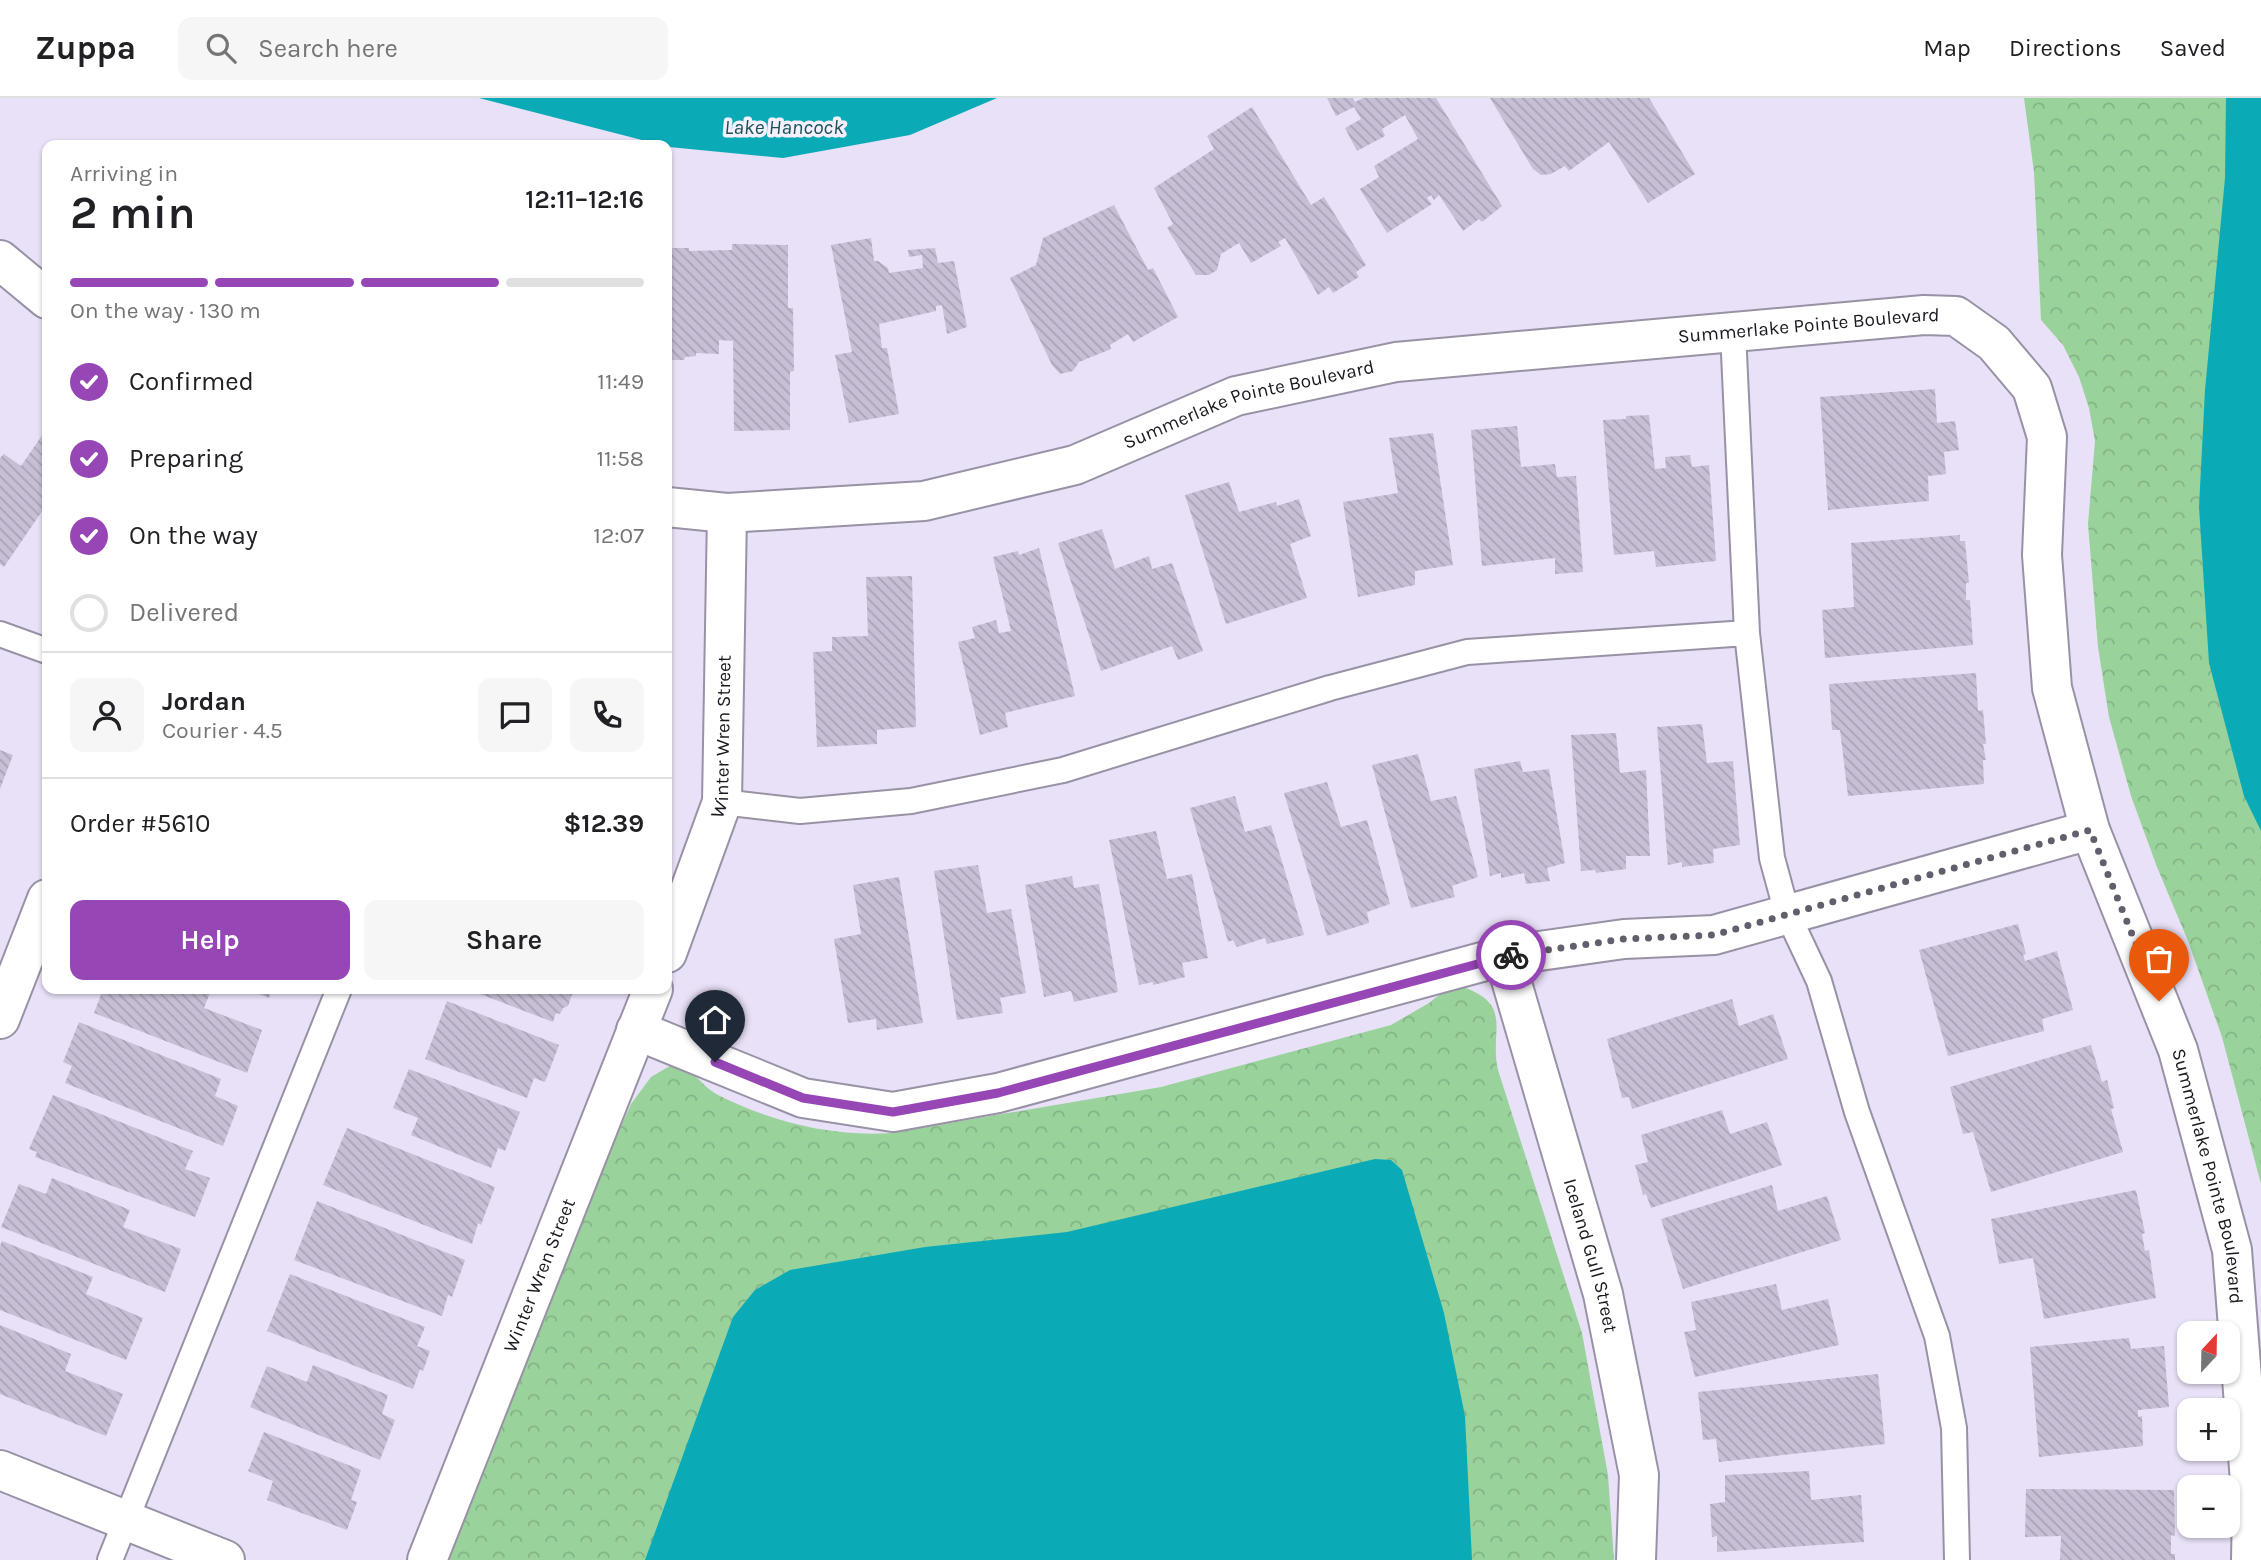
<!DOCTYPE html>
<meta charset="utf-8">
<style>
:root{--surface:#fff;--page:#f6f6f6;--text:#202124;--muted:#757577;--line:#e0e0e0;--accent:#9746b6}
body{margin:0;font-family:Karla,sans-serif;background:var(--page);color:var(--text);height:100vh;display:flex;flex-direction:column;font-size:26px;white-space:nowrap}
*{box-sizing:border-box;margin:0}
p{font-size:23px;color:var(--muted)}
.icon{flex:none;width:38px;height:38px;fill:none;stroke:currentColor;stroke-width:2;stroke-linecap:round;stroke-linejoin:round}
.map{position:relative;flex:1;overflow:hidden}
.panel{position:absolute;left:42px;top:42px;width:630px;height:854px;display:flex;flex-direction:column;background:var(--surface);border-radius:14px;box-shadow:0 2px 5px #0004}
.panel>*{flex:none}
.needle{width:46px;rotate:22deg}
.fabs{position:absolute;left:2177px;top:1223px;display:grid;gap:14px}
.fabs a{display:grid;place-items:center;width:63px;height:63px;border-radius:14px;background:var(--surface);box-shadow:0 2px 5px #0004;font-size:35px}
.pin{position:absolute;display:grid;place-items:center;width:60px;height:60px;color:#fff;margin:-72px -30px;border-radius:50% 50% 50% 0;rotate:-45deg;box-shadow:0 0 7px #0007}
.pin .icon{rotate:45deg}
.courier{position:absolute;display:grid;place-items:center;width:70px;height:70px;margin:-35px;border:5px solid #9746b6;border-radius:50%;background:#fff;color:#222;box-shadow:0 2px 9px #0007}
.overview em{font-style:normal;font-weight:600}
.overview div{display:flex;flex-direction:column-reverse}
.overview{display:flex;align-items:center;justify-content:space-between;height:119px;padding:0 28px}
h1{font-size:46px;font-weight:600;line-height:52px}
.bar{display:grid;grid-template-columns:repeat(4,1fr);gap:10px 7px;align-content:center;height:84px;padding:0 28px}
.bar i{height:9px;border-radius:5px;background:var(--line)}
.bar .on{background:var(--accent)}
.bar p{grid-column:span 4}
.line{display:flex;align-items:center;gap:18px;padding:0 28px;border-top:2px solid var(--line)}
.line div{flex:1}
.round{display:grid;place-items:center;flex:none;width:74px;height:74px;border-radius:14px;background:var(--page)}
ol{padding:0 28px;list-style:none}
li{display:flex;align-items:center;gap:21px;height:77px}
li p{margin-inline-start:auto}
li .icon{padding:7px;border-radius:50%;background:var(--accent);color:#fff;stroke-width:4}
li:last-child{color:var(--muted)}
li i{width:38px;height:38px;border:4px solid var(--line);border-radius:50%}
.button{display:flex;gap:14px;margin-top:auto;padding:14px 28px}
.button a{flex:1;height:80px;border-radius:14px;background:var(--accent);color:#fff;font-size:28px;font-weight:600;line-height:80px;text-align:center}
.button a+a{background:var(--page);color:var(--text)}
header{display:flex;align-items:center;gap:42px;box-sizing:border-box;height:98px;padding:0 35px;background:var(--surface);border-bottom:2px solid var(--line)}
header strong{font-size:33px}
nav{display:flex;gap:38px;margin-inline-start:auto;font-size:24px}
.search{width:490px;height:63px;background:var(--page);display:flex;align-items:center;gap:18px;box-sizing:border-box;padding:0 24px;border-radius:14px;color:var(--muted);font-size:26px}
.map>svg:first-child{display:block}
</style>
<header>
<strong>Zuppa</strong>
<div class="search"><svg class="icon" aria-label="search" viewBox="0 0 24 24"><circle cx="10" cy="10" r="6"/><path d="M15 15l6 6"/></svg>Search here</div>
<nav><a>Map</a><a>Directions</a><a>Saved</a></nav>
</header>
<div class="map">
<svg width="2261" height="1462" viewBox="0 0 2261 1462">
<defs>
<pattern id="park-crowns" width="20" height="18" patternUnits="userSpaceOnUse" patternTransform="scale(1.75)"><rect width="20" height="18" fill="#9ad29c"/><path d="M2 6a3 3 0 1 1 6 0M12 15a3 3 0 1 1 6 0" fill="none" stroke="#84b486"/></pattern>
<pattern id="building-back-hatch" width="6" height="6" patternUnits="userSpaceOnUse" patternTransform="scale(1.75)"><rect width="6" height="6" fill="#c7bfd5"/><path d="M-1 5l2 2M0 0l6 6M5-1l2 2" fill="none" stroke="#aaa3b6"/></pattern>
</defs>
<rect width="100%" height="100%" fill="#e9e1f7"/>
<path fill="url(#park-crowns)" d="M2024 0H2261V1086L2222 939 2188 843 2157 769 2131 698 2109 619 2098 549 2088 426 2095 343 2089 310 2079 279 2063 247 2041 222 2034 74Z
M1463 889C1514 907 1489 933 1498 972L1582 1235 1608 1377 1614 1462H448L600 1076 631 1006 651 979 675 965C695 972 701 988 718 997 772 1024 831 1039 891 1035L1161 989 1391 927 1429 905 1444 893Z"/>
<path fill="#0aabb7" d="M479 0H997L910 37 783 60 669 49Z
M2226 0H2261V733L2244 698 2209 565 2199 409 2205 292 2225 80Z
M1375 1061 1391 1062 1402 1072 1444 1215 1465 1318 1472 1462H645L733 1219 755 1192 790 1172 925 1149 1067 1134Z"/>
<path fill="url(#building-back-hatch)" d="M1327 0H1353L1355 4 1363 0H1436L1502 108 1482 124 1479 121 1463 133 1439 97 1434 102 1431 97 1427 100 1432 106 1387 135 1360 91 1379 79 1374 68 1418 41 1405 17 1382 31 1385 38 1357 53 1345 30 1361 21 1354 9 1336 18Z
M1490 0H1649L1695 76 1648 105 1609 44 1569 73 1565 68 1551 76 1541 77 1533 71Z
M1252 9 1311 107 1324 99 1366 167 1356 174 1359 179 1333 195 1329 189 1318 197 1285 140 1278 144 1281 148 1251 165 1239 145 1221 156 1217 172 1209 177H1196L1167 130 1173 126 1154 90 1214 51 1207 38Z
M1114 107 1148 172 1153 170 1178 219 1133 244 1128 236 1110 247 1111 251 1079 264 1073 273 1060 276 1052 267 1010 180 1036 167 1043 140Z
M871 140 874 163H878L888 170 889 175 923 170 922 157 909 159 908 152 935 150 938 165 954 163 967 229 947 236 942 207 936 208V213L879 226 882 250H887L899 316 849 325 835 257 852 254 831 147Z
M732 146 788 147V210H793L794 273 790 274V332L734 333 733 243 719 242V256L696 255V258L685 259 684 262H667V150H689V153L732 152Z
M1935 291 1937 325 1955 323 1959 352 1944 354 1946 376 1928 378 1929 403 1828 412 1820 299Z
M1649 317 1655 371 1666 370 1665 359 1690 357 1692 369 1709 367 1716 463 1656 469 1654 453 1614 457 1603 322 1626 321V318Z
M1517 328 1521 369 1555 366 1557 379 1576 378 1583 474 1555 476V460L1482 468 1471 332Z
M47 330V406L4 469 0 466V360L4 356 21 368Z
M1433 335 1453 467 1415 473V487L1358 499 1343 404 1398 395 1389 340Z
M1229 384 1239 414 1276 404 1277 408 1299 401 1311 438 1290 446 1307 500 1226 526 1185 397Z
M1102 431 1115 471 1149 458 1152 471 1172 465 1203 553 1178 562 1172 548 1101 573 1058 445Z
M1960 437V443H1965L1969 485H1966V502H1970L1973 547 1825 560 1822 512 1854 509 1851 445Z
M1039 450 1075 598 1005 615 1008 629 980 637 958 544 975 540 972 529 996 522 999 535 1011 533 993 459 1018 453 1019 457Z
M912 478 916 629 877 632V646L817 649 813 554 832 553V539L868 538 866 479Z
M1976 575 1978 613 1983 612 1986 646H1983L1986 662H1983L1984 686 1848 698 1840 632H1832L1829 586Z
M1702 626 1707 665 1733 663 1740 747 1713 751 1714 765 1682 769V764L1668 767 1657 629Z
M1616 635 1620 675 1646 672 1650 758H1626V771L1596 775 1595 772 1581 773 1571 637Z
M0 652 13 657 0 691Z
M1418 656 1431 703 1456 698 1478 779 1452 788 1455 799 1411 810 1372 667Z
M1520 663 1523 674 1549 671 1565 765 1547 770 1550 783 1526 786 1524 775 1501 780V775L1490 778 1474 671Z
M1327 684 1341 729 1367 722 1390 806 1367 814 1369 825 1327 838 1284 695Z
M1235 698 1245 734 1271 727 1304 837 1267 846 1265 840 1237 849 1233 842 1228 844 1190 710Z
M1156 733 1167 781 1192 776 1208 860 1182 865 1185 879 1153 887V884L1139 887 1109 742Z
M978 767 987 815 1011 811 1026 895 1000 900 1003 915 957 922 934 773Z
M1072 778 1074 790 1099 786 1118 894 1074 904 1071 893 1044 899 1025 787Z
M899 779 923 925 877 932 876 921 848 925 834 841 861 836 853 787Z
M2018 826 2026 856 2023 857 2025 863 2057 853 2073 912 2042 921 2044 933 1948 958 1919 852Z
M103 891 211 892 204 910 262 932 247 975 94 915Z
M246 891H272L269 900Z
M467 891H574L568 908 563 910 560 916 556 915 553 924Z
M1732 901 1739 928 1773 916 1788 961 1632 1011 1629 999 1622 1000 1607 941Z
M447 903 559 947 545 984 534 980 527 1000 425 961Z
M79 924 221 981 215 998 238 1008 223 1048 65 985 72 968 63 964Z
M2091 947 2102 984 2107 982 2114 1010 2111 1011 2123 1054 1991 1094 1973 1034 1963 1036 1950 989Z
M409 971 520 1014 505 1053 498 1050 491 1070 411 1037 418 1020 393 1010Z
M53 997 193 1053 185 1071 210 1080 195 1119 35 1059 37 1054 29 1051Z
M1722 1012 1730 1036 1767 1024 1782 1067 1651 1110 1646 1096 1643 1097 1635 1067 1648 1064 1641 1037Z
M347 1030 495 1089 481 1127 478 1125 472 1146 323 1087Z
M52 1080 130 1112 123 1129 181 1151 165 1194 1 1129 19 1086 46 1096Z
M1772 1087 1778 1113 1827 1098 1841 1142 1683 1191 1661 1121Z
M2136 1092 2145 1135 2142 1136 2145 1153 2149 1152 2156 1200 2044 1221 2033 1160 1999 1166 1991 1121Z
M317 1103 465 1162 452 1199 448 1197 442 1218 294 1162Z
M2 1143 93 1179 86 1196 143 1220 126 1262 0 1212V1148Z
M290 1176 425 1229 417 1248 430 1253 423 1273 420 1271 413 1291 267 1233Z
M1776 1186 1782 1212 1828 1201 1839 1247 1695 1279 1684 1234 1696 1232 1691 1204Z
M0 1227 71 1256 65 1273 123 1296 106 1338 0 1296Z
M2129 1240 2131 1251 2164 1248 2169 1309 2138 1312V1319L2142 1318 2143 1348 2039 1359 2030 1249Z
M313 1267 388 1297 382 1316 395 1322 380 1362 250 1309 267 1268 307 1284Z
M1878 1276 1885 1346 1719 1364 1716 1341 1703 1342 1698 1294Z
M264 1334 361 1372 351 1402 357 1404 347 1432 267 1402 273 1383 248 1373Z
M1809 1373 1811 1402 1861 1397 1864 1444 1717 1454V1438L1712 1439 1710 1406 1725 1404V1377Z
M2026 1391 2174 1392 2175 1438 2171 1437V1456H2175V1462H2060L2061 1438 2025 1439Z"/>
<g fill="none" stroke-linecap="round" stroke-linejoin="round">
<g stroke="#9992a6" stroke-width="28">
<path id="service" d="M1733 234 1747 535 1772 760 1787 815 1819 883 1857 1014 1937 1238 1954 1330 1957 1462
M0 536 47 553
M722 704 800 713 911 703 1063 672 1330 590 1467 554 1747 535
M110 1462 339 891"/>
</g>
<g stroke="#9992a6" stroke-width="42">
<g id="minor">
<path d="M0 162 47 201"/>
<path id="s1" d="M667 409 727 415 924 403 1075 367 1236 298 1396 264 1924 217 1956 218 1994 245 2032 290 2047 339 2042 457 2052 590 2090 732 2178 952 2232 1152 2252 1409 2251 1462"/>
<path id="s2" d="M667 855 722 704 727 415"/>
<path id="s3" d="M1504 858 1603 1196 1639 1377 1636 1462"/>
<path d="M0 921 47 801"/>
<path d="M636 932 803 1000 893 1014 998 995 1504 858 1624 841 1714 837 2090 732"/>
<path d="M0 1372 225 1462"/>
<path id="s4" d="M427 1462 653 891"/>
</g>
</g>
<use href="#service" stroke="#fff" stroke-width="24"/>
<use href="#minor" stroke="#fff" stroke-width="38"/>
</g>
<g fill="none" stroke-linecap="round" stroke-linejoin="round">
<path stroke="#625e6b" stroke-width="7" stroke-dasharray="0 12.6" d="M1511 857 1624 841 1714 837 2090 732 2159 903"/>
<path stroke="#9746b6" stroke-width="9" d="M715 964 803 1000 893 1014 998 995 1511 857"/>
</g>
<g text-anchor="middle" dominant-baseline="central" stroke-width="7" stroke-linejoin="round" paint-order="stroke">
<g font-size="19" fill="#1a171f" stroke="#f5f0fd">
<text stroke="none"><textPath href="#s1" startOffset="1166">Summerlake Pointe Boulevard</textPath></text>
<text stroke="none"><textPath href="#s1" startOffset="598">Summerlake Pointe Boulevard</textPath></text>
<text stroke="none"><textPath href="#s2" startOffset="226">Winter Wren Street</textPath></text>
<text stroke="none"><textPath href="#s1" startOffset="2236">Summerlake Pointe Boulevard</textPath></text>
<text stroke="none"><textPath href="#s3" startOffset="312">Iceland Gull Street</textPath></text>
<text stroke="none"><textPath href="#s4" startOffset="306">Winter Wren Street</textPath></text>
</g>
<g font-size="21" font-style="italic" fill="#1a5258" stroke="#f5f0fd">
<text x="784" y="29">Lake Hancock</text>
</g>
</g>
</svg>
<div class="fabs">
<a><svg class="needle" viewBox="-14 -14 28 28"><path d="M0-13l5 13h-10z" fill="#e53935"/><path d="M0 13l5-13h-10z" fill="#757577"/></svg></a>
<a>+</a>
<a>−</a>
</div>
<div class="pin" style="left:2159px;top:903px;background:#ea580c"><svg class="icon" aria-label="bag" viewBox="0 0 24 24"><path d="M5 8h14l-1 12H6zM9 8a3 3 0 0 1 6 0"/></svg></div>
<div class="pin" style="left:715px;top:964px;background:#1f2937"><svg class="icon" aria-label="home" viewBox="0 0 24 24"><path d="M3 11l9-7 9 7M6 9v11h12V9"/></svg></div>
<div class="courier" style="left:1511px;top:857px"><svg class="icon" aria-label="bike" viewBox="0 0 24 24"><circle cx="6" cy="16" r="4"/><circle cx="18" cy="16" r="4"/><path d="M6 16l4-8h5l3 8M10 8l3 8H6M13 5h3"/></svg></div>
<section class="panel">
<div class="overview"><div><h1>2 min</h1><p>Arriving in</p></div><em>12:11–12:16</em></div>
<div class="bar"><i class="on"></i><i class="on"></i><i class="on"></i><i></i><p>On the way · 130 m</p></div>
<ol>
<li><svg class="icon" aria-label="check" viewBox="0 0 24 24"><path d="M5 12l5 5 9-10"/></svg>Confirmed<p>11:49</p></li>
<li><svg class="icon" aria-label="check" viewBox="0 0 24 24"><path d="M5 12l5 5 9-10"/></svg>Preparing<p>11:58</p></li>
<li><svg class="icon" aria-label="check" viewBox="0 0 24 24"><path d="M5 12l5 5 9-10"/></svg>On the way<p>12:07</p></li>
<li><i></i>Delivered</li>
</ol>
<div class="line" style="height:126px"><a class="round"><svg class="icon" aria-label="person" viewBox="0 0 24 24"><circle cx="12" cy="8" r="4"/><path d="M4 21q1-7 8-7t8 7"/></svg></a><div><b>Jordan</b><p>Courier · 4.5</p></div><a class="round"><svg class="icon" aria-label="chat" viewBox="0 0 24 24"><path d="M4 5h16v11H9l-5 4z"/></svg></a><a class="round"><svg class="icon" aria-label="phone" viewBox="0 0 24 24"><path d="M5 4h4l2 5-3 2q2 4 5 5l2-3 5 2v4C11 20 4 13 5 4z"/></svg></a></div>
<div class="line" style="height:91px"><div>Order #5610</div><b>$12.39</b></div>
<div class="button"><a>Help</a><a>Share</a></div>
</section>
</div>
